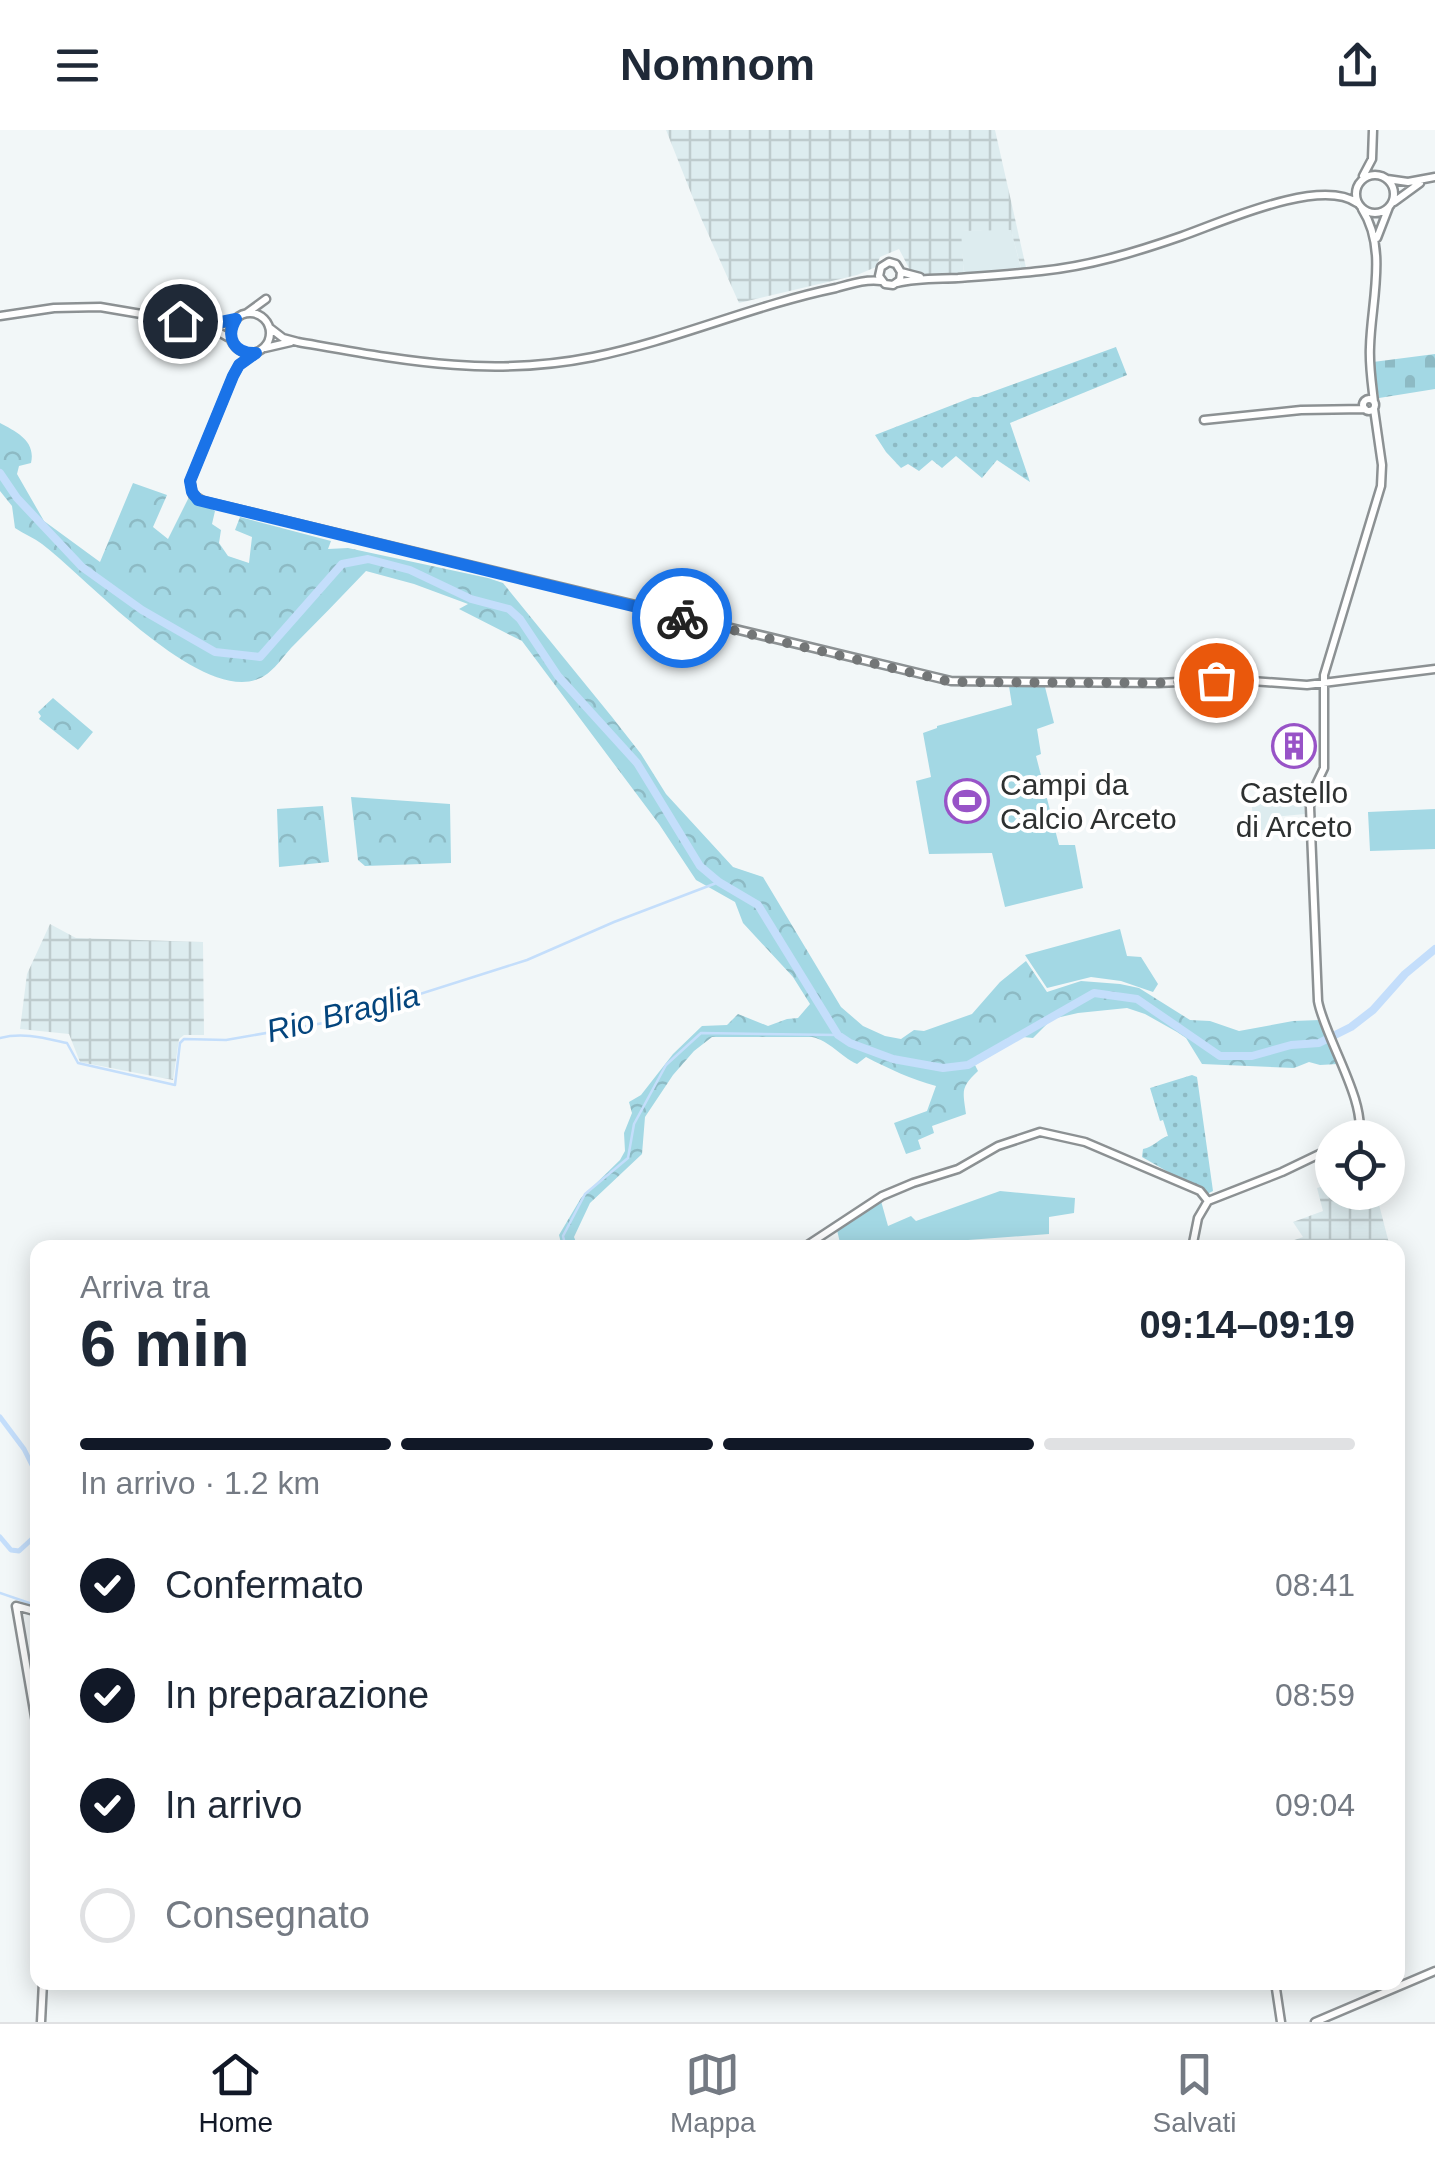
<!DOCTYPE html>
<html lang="it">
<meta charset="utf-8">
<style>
:root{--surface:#fff;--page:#f6f6f7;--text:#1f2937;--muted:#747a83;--line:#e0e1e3;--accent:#111827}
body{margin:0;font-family:Arial,sans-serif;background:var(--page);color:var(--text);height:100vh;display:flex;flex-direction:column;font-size:38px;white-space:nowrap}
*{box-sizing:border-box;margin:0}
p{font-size:32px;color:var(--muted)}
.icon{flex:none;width:55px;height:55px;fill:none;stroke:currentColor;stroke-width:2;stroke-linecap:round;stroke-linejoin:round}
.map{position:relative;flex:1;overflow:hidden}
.sheet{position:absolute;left:30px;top:1110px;width:1375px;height:750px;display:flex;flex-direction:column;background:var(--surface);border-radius:20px;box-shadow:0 5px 25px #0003}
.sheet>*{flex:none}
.tools{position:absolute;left:1315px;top:990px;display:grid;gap:20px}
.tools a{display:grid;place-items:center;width:90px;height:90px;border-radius:50%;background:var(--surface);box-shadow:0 5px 25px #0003;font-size:50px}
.pin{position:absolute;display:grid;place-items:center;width:85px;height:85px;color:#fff;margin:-42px;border:5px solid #fff;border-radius:50%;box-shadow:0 2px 10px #0007}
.courier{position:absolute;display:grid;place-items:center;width:100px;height:100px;margin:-50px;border:8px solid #1a73e8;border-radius:50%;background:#fff;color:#222;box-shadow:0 2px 12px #0007}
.overview em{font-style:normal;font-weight:700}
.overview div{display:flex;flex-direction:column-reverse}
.overview{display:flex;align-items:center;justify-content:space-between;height:170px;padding:0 50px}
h1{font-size:65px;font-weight:700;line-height:75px}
.bar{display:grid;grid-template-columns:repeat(4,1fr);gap:15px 10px;align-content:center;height:120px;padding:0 50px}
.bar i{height:12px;border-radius:8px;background:var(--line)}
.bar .on{background:var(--accent)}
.bar p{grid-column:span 4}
ol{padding:0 50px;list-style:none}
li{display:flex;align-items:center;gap:30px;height:110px}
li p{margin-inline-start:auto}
li .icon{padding:10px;border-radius:50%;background:var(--accent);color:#fff;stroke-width:4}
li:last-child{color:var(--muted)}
li i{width:55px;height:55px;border:5px solid var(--line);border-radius:50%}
header{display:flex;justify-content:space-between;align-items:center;height:130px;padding:0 50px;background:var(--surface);font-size:45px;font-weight:700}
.tab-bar{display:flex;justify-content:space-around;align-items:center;height:140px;border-top:2px solid var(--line);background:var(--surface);font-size:28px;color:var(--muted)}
.tab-bar a{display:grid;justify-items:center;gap:5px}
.tab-bar .on{color:var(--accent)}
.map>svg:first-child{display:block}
</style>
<header><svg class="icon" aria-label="menu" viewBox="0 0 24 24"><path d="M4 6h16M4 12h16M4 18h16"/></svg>Nomnom<svg class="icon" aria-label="share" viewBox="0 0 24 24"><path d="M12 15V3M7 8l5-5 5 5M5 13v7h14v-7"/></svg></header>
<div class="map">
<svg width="1435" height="1892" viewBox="0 0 1435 1892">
<defs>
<pattern id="industrial-grid" width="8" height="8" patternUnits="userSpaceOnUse" patternTransform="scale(2.5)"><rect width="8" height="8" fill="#ddecef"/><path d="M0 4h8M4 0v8" fill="none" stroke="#becbcd"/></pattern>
<pattern id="forest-crowns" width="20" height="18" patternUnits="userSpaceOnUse" patternTransform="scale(2.5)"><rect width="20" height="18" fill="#a3d8e4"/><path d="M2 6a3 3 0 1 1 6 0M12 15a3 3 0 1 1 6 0" fill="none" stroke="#8dbac4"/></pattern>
<pattern id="cemetery-stones" width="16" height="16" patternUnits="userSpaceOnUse" patternTransform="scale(2.5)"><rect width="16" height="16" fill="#a3d8e4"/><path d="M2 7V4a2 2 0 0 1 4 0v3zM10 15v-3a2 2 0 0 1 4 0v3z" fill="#8dbac4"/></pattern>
<pattern id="park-dots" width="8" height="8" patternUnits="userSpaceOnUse" patternTransform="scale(2.5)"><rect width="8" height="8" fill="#a3d8e4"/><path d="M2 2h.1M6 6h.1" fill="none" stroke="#8dbac4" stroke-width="1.8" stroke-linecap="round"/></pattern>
</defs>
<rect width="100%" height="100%" fill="#f2f7f8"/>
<path fill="#ddecef" d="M1011 99 1021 139 964 144 960 101Z
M1284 664 1303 666 1305 684 1273 687 1272 698 1249 703 1244 698V694L1253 687 1251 669Z"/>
<path fill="url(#industrial-grid)" d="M666 0H995L1027 142H1022L1011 100 961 101 964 145 925 147 912 144 899 119 880 127 876 137 857 145 739 173 701 88Z
M50 794 76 808 203 812 204 905H184L179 909 173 950 80 932 69 904 20 899 27 844Z
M1332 1053V1062L1376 1063 1390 1117H1274L1303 1107 1293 1092 1323 1081 1317 1058Z"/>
<path fill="#a3d8e4" d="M1043 549 1054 593 1037 599 1041 624 1036 626 1059 715H1075L1083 758 1005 777 992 723 929 724 916 651 931 647 923 603 937 598V596L1012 575 1008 550Z
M1435 679V719L1370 721 1368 682Z
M1120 799 1127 826 1141 827 1158 854 1153 862 1121 851 1091 847 1047 858 1025 825Z
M1000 1061 1075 1068 1074 1083 1049 1087V1104L875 1117H841L837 1100 881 1071 888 1096 911 1086 916 1091Z"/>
<path fill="url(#forest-crowns)" d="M0 293C17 302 36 311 31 333L19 336 17 344 44 391 100 432 133 353 167 365 153 397 168 409 190 365 215 381 212 394 221 400 219 413 228 426 249 433 252 407 235 400 240 387 331 411 328 419 348 418 488 448 503 453 612 587 641 624 666 664 733 737 763 747 841 877 863 896 885 906 901 909 914 900 924 901 972 884 1000 852 1026 831 1047 862 1081 851 1120 854 1139 858 1190 890 1210 891 1239 901 1293 891 1320 890 1338 934 1320 935 1309 932 1294 938 1202 934 1186 908 1177 902 1145 884 1127 878 1078 883 1052 889 1033 908 1023 907 975 935 978 941C960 958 963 961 966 984L932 996 934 1003 918 1010 921 1019 906 1024 894 993 927 981 936 956C911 949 889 939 866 927L857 934C840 926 830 911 812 907H712L694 921 673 945 645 987 642 1024 590 1073 574 1107 578 1117H562L559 1105 581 1068 620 1030 625 1021 624 1003 632 983 629 972 641 965 673 924 702 896 727 895 738 884 768 896 787 889 798 888 810 874 793 847 743 793 735 772 696 750 659 694 522 511 459 479 468 474 414 454 366 441C341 467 316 493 291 518 283 527 274 540 264 546 207 582 85 446 42 414 34 408 24 404 15 398L12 376 0 361Z
M53 568 93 602 78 620 39 589 41 586 38 582Z
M351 667 450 674 451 733 365 736 358 730Z
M323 676 329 732 279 737 277 679Z"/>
<path fill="url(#cemetery-stones)" d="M1435 224V259L1379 268 1373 232Z"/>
<path fill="url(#park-dots)" d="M1116 217 1127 245 1010 293 1030 352 997 330 982 348 956 326 942 338 932 330 919 341 908 334 901 338 886 322 875 305 973 267H978Z
M1192 945 1197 947 1213 1061 1207 1064 1142 1027 1143 1019C1154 1017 1158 1009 1168 1006L1163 990 1160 991 1150 958Z"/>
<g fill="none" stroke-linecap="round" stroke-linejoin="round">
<path stroke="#c4defb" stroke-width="2.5" d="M0 908C23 902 44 908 67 913L78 933 175 955 180 913 184 909 226 910 335 891 527 830 614 792 719 752
M566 1118 563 1106 585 1064 628 1028 634 994 666 935 701 903 838 905
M0 1463 38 1476"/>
<path stroke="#c4defb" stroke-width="5" d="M0 1287 24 1319 38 1347
M0 1407 11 1420 19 1421 32 1409 38 1392"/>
<path stroke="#c4defb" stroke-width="8" d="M0 343 17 368 82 437 142 480 215 522 260 527 342 434 368 429 410 440 471 469 509 479 520 489 558 546 637 633 700 736 719 752 758 775 838 905 850 913 893 929 943 938 968 935 1094 863 1137 869 1220 926H1252L1291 915 1319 913 1351 897 1373 880 1405 844 1435 819"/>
<g stroke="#8c9193" stroke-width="11">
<path id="secondary" d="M1356 64a19 19 0 1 1 38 0a19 19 0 1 1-38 0Z
M1363 46 1372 29 1373 0
M1387 49 1408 52 1435 47
M1394 72 1420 53
M1362 79C1388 119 1371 172 1370 217 1369 235 1372 254 1374 272
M1377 108 1389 77
M901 142 900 150 893 155 885 154 879 146 881 137 889 132 896 134 901 142 920 147
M897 153C917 148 937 149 958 148 985 146 1014 144 1041 141 1090 136 1136 122 1182 106 1222 92 1320 47 1357 73
M230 203a20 20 0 1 1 40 0a20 20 0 1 1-40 0Z
M247 183 266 169
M0 186 54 178 100 177 206 195 231 209
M207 195 234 190
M270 198 283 208 298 212C401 230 488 248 593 227 676 210 754 175 836 158 851 154 865 149 881 151
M265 218 291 212
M256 223 239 235 233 246 190 351 193 365 203 371 951 551 1158 553 1222 550
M1363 275a6 6 0 1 1 12 0a6 6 0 1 1-12 0Z
M1204 290 1301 280 1365 279
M1222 551a8 8 0 1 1 16 0a8 8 0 1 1-16 0Z
M1238 550 1307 555 1435 539
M1358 1008C1369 975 1324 906 1318 871L1310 677 1312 663 1324 638V545L1381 356 1382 335 1374 279
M1208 1071 1282 1042 1332 1018
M803 1118 882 1066 913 1053 958 1039 998 1016 1040 1002 1085 1012 1200 1061 1208 1071
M1192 1118 1198 1088 1208 1071
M38 1482 16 1476 38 1604
M1275 1852 1281 1892
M41 1892 43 1852
M1315 1892 1435 1841"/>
</g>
<use href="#secondary" stroke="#fff" stroke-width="6"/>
</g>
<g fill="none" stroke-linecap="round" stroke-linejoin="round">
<path stroke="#737677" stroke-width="10" stroke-dasharray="0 18" d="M682 488 951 552 1158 553 1216 550"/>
<path stroke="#1a73e8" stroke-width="12" d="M180 191 206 195 236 189C225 207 234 224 256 223L239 235 233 246 190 351 192 362 198 370 682 488"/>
</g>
<defs>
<g id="building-ring" transform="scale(2.25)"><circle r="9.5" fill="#fff" stroke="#9853c7" stroke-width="1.5"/><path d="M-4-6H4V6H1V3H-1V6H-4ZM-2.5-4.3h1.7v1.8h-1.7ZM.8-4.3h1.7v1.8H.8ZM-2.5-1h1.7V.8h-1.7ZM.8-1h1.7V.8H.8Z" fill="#9853c7"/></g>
<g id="stadium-ring" transform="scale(2.25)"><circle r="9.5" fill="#fff" stroke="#9853c7" stroke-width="1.5"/><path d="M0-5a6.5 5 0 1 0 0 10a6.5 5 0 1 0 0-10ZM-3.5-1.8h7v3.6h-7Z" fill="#9853c7"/></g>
</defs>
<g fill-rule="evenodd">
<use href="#building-ring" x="1294" y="616"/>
<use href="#stadium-ring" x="967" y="671"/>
</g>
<g text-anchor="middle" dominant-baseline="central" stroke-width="8" stroke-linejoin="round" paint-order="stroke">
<g font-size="30" fill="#2e3131" stroke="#fff" text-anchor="start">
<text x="1000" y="654">Campi da<tspan x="1000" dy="34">Calcio Arceto</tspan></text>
<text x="1294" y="662" text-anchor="middle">Castello<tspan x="1294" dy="34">di Arceto</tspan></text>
</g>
<g font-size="32" font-style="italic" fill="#04457d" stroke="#fff">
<text transform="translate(343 883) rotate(-14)">Rio Braglia</text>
</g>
</g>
</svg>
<div class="tools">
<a><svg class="icon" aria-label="locate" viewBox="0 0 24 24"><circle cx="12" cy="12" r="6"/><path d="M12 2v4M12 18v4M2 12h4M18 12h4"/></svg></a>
</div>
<div class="pin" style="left:1216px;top:550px;background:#ea580c"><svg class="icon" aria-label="bag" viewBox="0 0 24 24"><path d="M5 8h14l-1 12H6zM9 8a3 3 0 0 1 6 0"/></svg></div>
<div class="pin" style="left:180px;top:191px;background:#1f2937"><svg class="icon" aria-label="home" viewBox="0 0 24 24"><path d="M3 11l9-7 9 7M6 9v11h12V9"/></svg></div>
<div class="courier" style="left:682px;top:488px"><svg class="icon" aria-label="bike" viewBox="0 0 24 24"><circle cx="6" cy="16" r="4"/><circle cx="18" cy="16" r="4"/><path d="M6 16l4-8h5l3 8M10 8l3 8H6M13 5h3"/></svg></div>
<section class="sheet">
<div class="overview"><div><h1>6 min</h1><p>Arriva tra</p></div><em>09:14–09:19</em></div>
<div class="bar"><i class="on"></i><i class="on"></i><i class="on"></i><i></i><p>In arrivo · 1.2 km</p></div>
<ol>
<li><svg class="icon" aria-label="check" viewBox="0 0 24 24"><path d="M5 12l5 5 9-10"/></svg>Confermato<p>08:41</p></li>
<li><svg class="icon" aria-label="check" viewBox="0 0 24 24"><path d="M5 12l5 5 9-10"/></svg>In preparazione<p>08:59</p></li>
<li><svg class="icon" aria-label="check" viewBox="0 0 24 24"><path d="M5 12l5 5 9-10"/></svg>In arrivo<p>09:04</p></li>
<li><i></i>Consegnato</li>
</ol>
</section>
</div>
<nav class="tab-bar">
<a class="on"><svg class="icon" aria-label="home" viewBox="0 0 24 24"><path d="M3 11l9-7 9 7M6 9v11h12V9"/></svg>Home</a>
<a><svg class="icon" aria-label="map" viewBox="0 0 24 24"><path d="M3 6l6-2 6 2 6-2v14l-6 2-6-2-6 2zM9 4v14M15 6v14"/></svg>Mappa</a>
<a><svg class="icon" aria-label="saved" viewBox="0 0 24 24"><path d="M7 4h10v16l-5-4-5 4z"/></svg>Salvati</a>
</nav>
